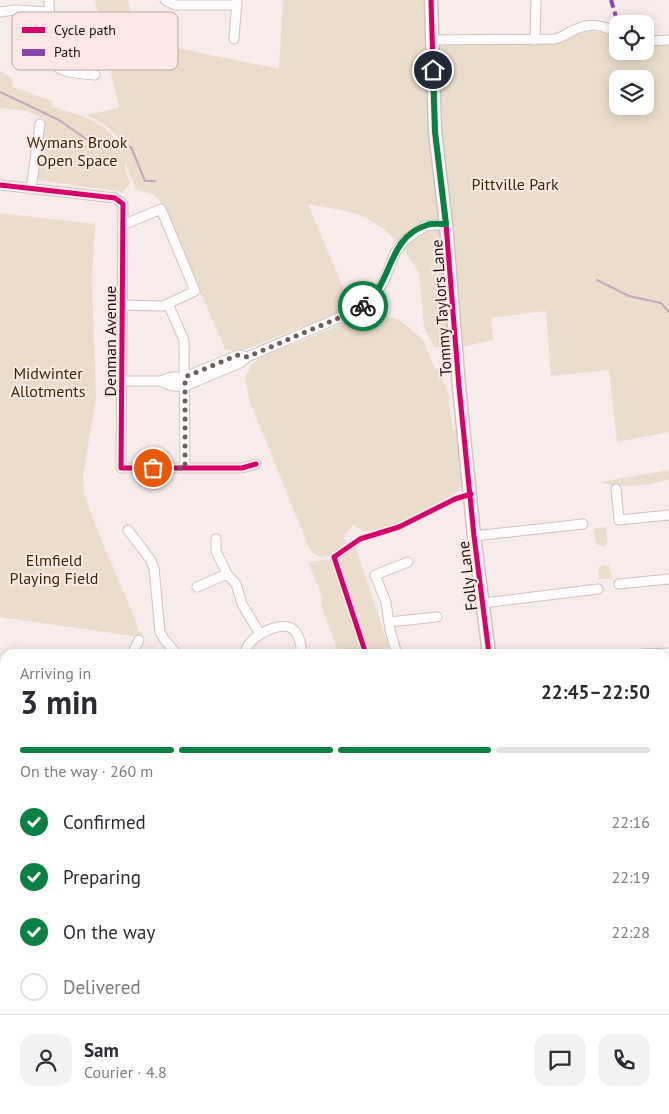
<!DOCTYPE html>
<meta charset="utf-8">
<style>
:root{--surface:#fff;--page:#f2f2f3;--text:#2b2b33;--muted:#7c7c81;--line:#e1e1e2;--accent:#0b8043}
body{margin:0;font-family:"PT Sans",sans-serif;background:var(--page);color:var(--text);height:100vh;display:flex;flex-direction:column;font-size:19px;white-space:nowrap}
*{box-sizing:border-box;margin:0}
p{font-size:16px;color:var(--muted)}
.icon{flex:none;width:28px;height:28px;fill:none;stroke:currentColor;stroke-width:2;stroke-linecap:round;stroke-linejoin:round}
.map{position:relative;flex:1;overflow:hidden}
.panel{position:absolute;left:0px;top:649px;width:670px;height:466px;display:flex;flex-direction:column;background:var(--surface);border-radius:15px 15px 0 0;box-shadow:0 2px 12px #0003}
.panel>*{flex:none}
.tools{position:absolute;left:609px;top:15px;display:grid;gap:10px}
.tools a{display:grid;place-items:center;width:45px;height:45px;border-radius:10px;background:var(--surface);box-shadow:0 2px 12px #0003;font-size:25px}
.pin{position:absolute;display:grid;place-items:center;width:42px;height:42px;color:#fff;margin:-21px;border:2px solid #fff;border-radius:50%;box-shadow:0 1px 5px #0007}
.courier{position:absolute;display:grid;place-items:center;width:50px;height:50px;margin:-25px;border:4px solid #0b8043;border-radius:50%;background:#fff;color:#222;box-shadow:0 1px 6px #0007}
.headline em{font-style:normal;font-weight:800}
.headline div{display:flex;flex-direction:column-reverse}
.headline{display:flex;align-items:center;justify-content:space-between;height:85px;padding:0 20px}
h1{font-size:32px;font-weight:800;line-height:38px}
.bar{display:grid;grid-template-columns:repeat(4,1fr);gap:8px 5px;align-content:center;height:60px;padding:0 20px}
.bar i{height:6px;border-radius:4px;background:var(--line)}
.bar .on{background:var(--accent)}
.bar p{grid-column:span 4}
.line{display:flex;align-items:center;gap:12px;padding:0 20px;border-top:1px solid var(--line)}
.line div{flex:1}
.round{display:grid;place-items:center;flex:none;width:52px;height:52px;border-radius:15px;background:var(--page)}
ol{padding:0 20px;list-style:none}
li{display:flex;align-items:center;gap:15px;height:55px}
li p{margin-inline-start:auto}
li .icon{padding:5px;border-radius:50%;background:var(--accent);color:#fff;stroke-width:4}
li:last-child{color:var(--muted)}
li i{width:28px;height:28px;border:2px solid var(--line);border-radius:50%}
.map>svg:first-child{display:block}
</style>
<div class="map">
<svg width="669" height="1114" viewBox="0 0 669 1114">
<rect width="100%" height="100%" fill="#f7ecea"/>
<path fill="#eaddcb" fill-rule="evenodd" d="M95 0H128L133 24 143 41 279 69 283 0H427L430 45 552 44C583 36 584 22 617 39L618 51H645V45H669V432L617 442 609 370 551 376 546 311 491 318 493 340 461 347H434L424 327 419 273 402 246 382 228 367 218 351 212 308 204 351 307 239 352 225 349 202 296 195 291 161 209V202L153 194 136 190 125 162V169L130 183 123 192 37 180 45 119 26 111 0 108V71L12 78 13 87 52 101V107C81 115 108 121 122 150 120 132 102 123 87 115L119 108ZM618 79H645V106H618Z
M0 213 95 224 92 280 96 398 83 476 84 494 98 532 135 619 138 630 143 633 141 637 0 617Z
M369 313 394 318 402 322 422 339 436 370 438 369 451 399 448 400 453 430H457L463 484 459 491C436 503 393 533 367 531 362 531 358 528 353 525L343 537 346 541C342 553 330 556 319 557L310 550 250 402 245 378 251 365 259 358Z
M669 470V479C650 486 619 489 600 482Z
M606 527 607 543 604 546 598 545 595 540 594 529Z
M351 545 356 548 391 654H339L321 605 323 598 308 563C316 560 322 561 329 559 338 557 345 551 351 545Z
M602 565 609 566 612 578 599 579 598 569Z"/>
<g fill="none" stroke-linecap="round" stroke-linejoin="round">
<path stroke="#c5a6ba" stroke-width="2" d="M0 92 59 120 99 148 131 147 145 181H155
M597 280 629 296 661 303 669 312"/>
<g stroke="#cec3c1" stroke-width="11">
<path id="street" d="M49 0 51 57C55 75 81 73 95 75
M165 0 175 5H237
M0 12 15 10 50 12
M234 39 237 0
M433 40 555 39C563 37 567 33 574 30 591 22 602 25 618 33
M535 40 536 0
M645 41 669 40
M0 185 115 198 123 204 121 468H242L256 464
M31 189 40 124
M168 304 184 340 185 467
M123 305 163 306 195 291 161 209 123 225
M123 381H160L172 377H185L238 355 247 357
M160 381 172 386H185L240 363 247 357 355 311 367 304 376 294 384 281 395 253 405 240 425 226 446 224
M616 489 619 520 669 515
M128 530 150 559 154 568 160 632 164 639 177 654
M474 536 583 524
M216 539V551L227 574 236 584 242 604 260 634
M619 584 669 579
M197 587 227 574
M483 603 598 589
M389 622 437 617
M132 654 139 640
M244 654C246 650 247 646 250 643 258 633 284 619 295 631 300 637 301 646 302 654
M397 654 390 630 386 602 375 575 408 562
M644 654 669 653
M0 667 5 668
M1 792 4 773 5 734
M665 793H669
M665 1029H669
M475 1110 482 1113H518L523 1110
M662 1110V1114
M310 1112V1110
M424 1114V1110"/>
</g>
<g stroke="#cec3c1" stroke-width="15">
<path id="secondary" d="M431 0 435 132 446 224 459 387 474 536 489 654
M0 791 5 793
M376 1114V1110"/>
</g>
<g stroke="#cec3c1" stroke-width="18">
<path id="highway" d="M665 1013H669
M0 1035 5 1037
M210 1110 228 1114
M252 1110 272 1114
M605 1114V1110"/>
</g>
<use href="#street" stroke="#fefcfc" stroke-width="9"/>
<use href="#secondary" stroke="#fefcfc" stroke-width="12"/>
<use href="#highway" stroke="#fefcfc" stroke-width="15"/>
<path stroke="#8e44ad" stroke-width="4" stroke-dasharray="8 4" stroke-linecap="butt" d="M611 0 617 20 620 24"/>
<g stroke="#fce9e5" stroke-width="8">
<path id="cycleway" d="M431 0 435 132 446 224 459 387 474 536 489 654
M0 185 115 198 123 204 121 468H242L256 464
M366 654 334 557 360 539 399 527 455 499 471 494"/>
</g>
<use href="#cycleway" stroke="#d6006c" stroke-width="5"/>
</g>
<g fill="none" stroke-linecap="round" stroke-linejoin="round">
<path stroke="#6a5f5d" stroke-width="5" stroke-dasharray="0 9" d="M153 468H185V377L238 355 247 357 355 311 363 306"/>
<path stroke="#0b8043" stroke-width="6" d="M363 306C394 283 386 238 427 225 433 223 440 224 446 224L435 132 433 70"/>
</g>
<g text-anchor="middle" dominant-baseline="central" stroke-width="4" stroke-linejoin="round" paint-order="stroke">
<g font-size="16" fill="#372804" stroke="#fce9e5">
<text x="77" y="142">Wymans Brook<tspan x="77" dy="18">Open Space</tspan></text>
<text x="515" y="184">Pittville Park</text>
<text x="48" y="373">Midwinter<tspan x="48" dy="18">Allotments</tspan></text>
<text x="54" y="560">Elmfield<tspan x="54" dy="18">Playing Field</tspan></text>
</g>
<g font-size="16" fill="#1e1311" stroke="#fce9e5">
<text transform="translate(441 308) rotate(-94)">Tommy Taylors Lane</text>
<text transform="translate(110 341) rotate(-90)">Denman Avenue</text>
<text transform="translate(467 576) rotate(-97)">Folly Lane</text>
</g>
</g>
<rect x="12" y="12" width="166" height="58" rx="8" fill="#fce9e5" stroke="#b9a9a5" stroke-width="1"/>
<rect x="22" y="27" width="23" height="6" fill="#d6006c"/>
<rect x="22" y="49" width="23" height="7" fill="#8e44ad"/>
<g font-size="14" fill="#1e1311">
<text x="54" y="35">Cycle path</text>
<text x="54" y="57">Path</text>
</g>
</svg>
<div class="tools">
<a><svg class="icon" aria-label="locate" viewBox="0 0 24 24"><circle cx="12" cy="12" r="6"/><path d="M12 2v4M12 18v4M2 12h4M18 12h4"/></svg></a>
<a><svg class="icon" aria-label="layers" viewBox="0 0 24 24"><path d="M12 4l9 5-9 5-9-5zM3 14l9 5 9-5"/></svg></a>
</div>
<div class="pin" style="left:153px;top:468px;background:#ea580c"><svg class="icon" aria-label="bag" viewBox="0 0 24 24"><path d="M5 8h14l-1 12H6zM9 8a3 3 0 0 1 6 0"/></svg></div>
<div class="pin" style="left:433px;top:70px;background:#1f2937"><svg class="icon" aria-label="home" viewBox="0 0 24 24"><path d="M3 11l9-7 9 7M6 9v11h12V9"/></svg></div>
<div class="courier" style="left:363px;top:306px"><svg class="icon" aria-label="bike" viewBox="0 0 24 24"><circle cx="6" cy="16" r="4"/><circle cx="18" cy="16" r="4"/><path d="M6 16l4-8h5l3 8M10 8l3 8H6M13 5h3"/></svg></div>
<section class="panel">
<div class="headline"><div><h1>3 min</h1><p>Arriving in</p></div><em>22:45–22:50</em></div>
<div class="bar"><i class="on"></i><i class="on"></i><i class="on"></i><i></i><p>On the way · 260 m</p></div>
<ol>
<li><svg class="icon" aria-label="check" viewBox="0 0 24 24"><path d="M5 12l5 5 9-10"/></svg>Confirmed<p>22:16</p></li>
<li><svg class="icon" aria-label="check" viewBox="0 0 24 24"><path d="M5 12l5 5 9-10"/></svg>Preparing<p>22:19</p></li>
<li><svg class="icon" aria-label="check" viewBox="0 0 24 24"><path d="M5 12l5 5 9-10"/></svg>On the way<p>22:28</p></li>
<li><i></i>Delivered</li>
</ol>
<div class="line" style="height:90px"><a class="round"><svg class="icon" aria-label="person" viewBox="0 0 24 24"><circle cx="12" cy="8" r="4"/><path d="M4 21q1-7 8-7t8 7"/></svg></a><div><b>Sam</b><p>Courier · 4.8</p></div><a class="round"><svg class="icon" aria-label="chat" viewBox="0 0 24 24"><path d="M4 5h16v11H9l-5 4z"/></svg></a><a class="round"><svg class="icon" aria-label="phone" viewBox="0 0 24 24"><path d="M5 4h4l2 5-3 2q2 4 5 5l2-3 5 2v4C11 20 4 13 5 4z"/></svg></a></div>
</section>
</div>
